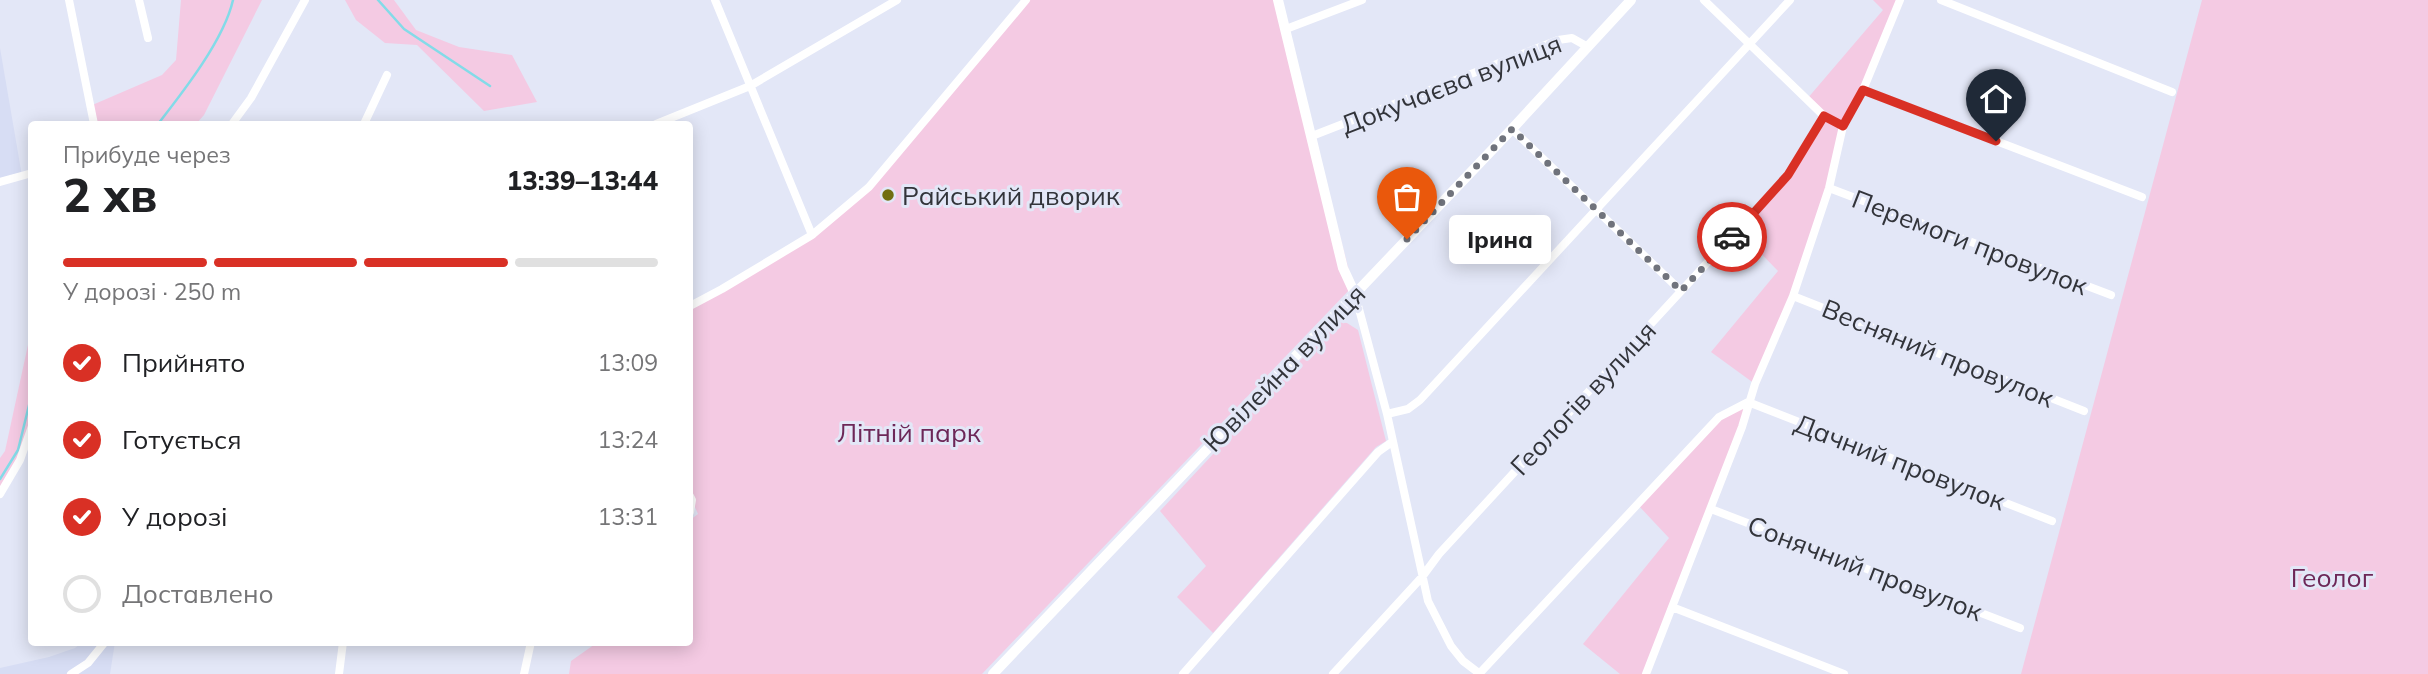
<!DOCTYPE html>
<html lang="uk">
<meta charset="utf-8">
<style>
:root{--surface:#fff;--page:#f6f6f6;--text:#202124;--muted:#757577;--line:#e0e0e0;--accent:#d93025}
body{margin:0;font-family:Mulish,sans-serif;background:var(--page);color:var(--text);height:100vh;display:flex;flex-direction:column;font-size:26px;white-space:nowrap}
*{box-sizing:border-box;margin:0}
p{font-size:23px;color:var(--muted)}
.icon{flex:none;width:38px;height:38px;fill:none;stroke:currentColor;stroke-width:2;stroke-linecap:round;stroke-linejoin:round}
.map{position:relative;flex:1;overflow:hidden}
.panel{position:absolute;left:28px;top:121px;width:665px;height:525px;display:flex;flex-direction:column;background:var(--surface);border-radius:7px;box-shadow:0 4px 18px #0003}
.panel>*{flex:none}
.pin{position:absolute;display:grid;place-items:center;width:60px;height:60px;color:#fff;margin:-72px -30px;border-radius:50% 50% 50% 0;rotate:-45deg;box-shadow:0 0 7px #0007}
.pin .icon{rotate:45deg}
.courier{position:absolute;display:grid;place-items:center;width:70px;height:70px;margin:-35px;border:5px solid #d93025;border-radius:50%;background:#fff;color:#222;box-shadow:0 2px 9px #0007}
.bubble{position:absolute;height:49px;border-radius:7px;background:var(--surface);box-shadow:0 4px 18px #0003;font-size:23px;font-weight:800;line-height:49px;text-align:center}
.headline em{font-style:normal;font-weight:800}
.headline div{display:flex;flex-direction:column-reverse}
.headline{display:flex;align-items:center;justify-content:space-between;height:119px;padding:0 35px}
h1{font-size:46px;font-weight:800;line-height:52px}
.bar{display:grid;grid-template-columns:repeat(4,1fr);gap:10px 7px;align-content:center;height:84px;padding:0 35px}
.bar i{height:9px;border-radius:5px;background:var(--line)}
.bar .selected{background:var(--accent)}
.bar p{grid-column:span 4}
ol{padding:0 35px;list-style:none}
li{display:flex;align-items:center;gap:21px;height:77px}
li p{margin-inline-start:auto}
li .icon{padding:7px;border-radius:50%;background:var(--accent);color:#fff;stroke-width:4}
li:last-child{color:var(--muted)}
li i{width:38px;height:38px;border:4px solid var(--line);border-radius:50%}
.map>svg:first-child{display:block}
</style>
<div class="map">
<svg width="2428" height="674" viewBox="0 0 2428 674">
<rect width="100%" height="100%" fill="#e3e7f7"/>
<path fill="#d7ddf4" d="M0 48 22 176 0 182Z
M83 642H115L110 674H0V668L49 657 75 648Z"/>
<path fill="#f4cae3" d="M181 0H262L204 115 196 124H94L90 106 162 75 176 60Z
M345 0H394L416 30 459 47 512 55 537 102 484 111 417 45 385 43 356 20Z
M1026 0H1278L1353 286 982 674H569L571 661 598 642H690V520L698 514 690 496V306L812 235 869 187Z
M1873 0H1900L1843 126 1829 188 1793 296 1755 384 1711 352 1778 271 1738 230 1788 175 1823 116 1807 99 1883 10Z
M2202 0H2428V674H2021Z
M1336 322 1347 323 1358 330 1386 441 1376 447 1213 633 1177 597 1206 566 1160 511Z
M31 331V422L20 460 0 494V458L5 451Z
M1748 402 1646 674H1620L1583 644 1669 538 1638 505 1719 417Z"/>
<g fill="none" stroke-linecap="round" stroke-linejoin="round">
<path stroke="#83dbe8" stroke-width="2.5" d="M378 0 404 29 490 86
M158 124C183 92 224 40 233 0
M0 479 18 450 32 393"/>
<path stroke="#fff" stroke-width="8" d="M69 0 94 124
M139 0 148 38
M715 0 812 235
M1704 0 1824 116 1843 126
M1941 0 2172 92
M1286 29 1362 0
M1863 90 2142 197
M232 124 251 98 305 0
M364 124 387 75
M656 124 750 86 897 0
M1512 129 1681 291
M1312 136 1558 40 1572 38 1588 47
M0 182 32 173
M1829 188 2111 295
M1355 294 1387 414 1428 601 1451 646 1463 661 1480 674
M1793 296 2084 411
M690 306 722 289 812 235 869 187 1026 0
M1387 414 1408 409 1420 400 1790 0
M0 494 20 460 32 426
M690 496 692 500 690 512
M1711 509 2020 628
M1672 607 1844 674
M71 674 88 663 105 642
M339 674 343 642
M524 674 531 642
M1183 674 1378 452 1392 442
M1333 674 1422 577 1439 554 1788 175 1824 116
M1479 674 1719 417 1748 402 2052 521
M1646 674 1742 427 1755 384 1793 296 1829 188 1843 126 1863 90 1900 0"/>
<path stroke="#fff" stroke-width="10" d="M1278 0 1343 268 1355 294
M993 674 1512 129 1631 0"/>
</g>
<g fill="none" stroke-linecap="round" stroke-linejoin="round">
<path stroke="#70737c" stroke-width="7" stroke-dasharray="0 12.6" d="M1407 239 1512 129 1681 291 1732 237"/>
<path stroke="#d93025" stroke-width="9" d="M1732 237 1788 175 1824 116 1843 126 1863 90 1996 141"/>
</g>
<circle fill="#726f11" stroke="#e3e7f7" stroke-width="2.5" cx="888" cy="195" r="7"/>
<g text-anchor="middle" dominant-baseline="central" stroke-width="6" stroke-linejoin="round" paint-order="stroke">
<g font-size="26" fill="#32343a" stroke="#e3e7f7">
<text transform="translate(1451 84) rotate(-21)">Докучаєва вулиця</text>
<text transform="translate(1970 242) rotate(21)">Перемоги провулок</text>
<text transform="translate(1938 353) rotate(22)">Весняний провулок</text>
<text transform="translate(1284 368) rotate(-46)">Ювілейна вулиця</text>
<text transform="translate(1583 398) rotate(-47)">Геологів вулиця</text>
<text transform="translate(1900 462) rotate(21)">Дачний провулок</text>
<text transform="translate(1865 568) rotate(21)">Сонячний провулок</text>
</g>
<g font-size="26" fill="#32343a" stroke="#e3e7f7" text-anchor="start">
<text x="902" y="195">Райський дворик</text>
</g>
<g font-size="26" fill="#6d2758" stroke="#e3e7f7">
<text x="909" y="432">Літній парк</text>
<text x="2332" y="577">Геолог</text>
</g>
</g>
</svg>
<div class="pin" style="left:1407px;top:239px;background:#ea580c"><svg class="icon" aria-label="bag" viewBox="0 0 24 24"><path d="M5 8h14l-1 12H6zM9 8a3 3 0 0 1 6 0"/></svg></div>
<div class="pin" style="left:1996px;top:141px;background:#1f2937"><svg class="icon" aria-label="home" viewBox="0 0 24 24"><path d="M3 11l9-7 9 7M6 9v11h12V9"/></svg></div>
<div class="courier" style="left:1732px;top:237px"><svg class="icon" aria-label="car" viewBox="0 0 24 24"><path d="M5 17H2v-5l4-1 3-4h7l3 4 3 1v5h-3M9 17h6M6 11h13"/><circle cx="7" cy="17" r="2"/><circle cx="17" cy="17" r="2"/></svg></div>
<div class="bubble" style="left:1449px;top:215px;width:102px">Ірина</div>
<section class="panel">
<div class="headline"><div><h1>2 хв</h1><p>Прибуде через</p></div><em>13:39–13:44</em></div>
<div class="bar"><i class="selected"></i><i class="selected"></i><i class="selected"></i><i></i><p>У дорозі · 250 m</p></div>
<ol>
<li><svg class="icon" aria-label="check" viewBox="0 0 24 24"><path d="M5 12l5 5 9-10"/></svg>Прийнято<p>13:09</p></li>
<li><svg class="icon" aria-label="check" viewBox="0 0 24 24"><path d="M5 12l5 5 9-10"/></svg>Готується<p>13:24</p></li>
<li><svg class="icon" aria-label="check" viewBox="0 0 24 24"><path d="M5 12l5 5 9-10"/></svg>У дорозі<p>13:31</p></li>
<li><i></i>Доставлено</li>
</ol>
</section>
</div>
